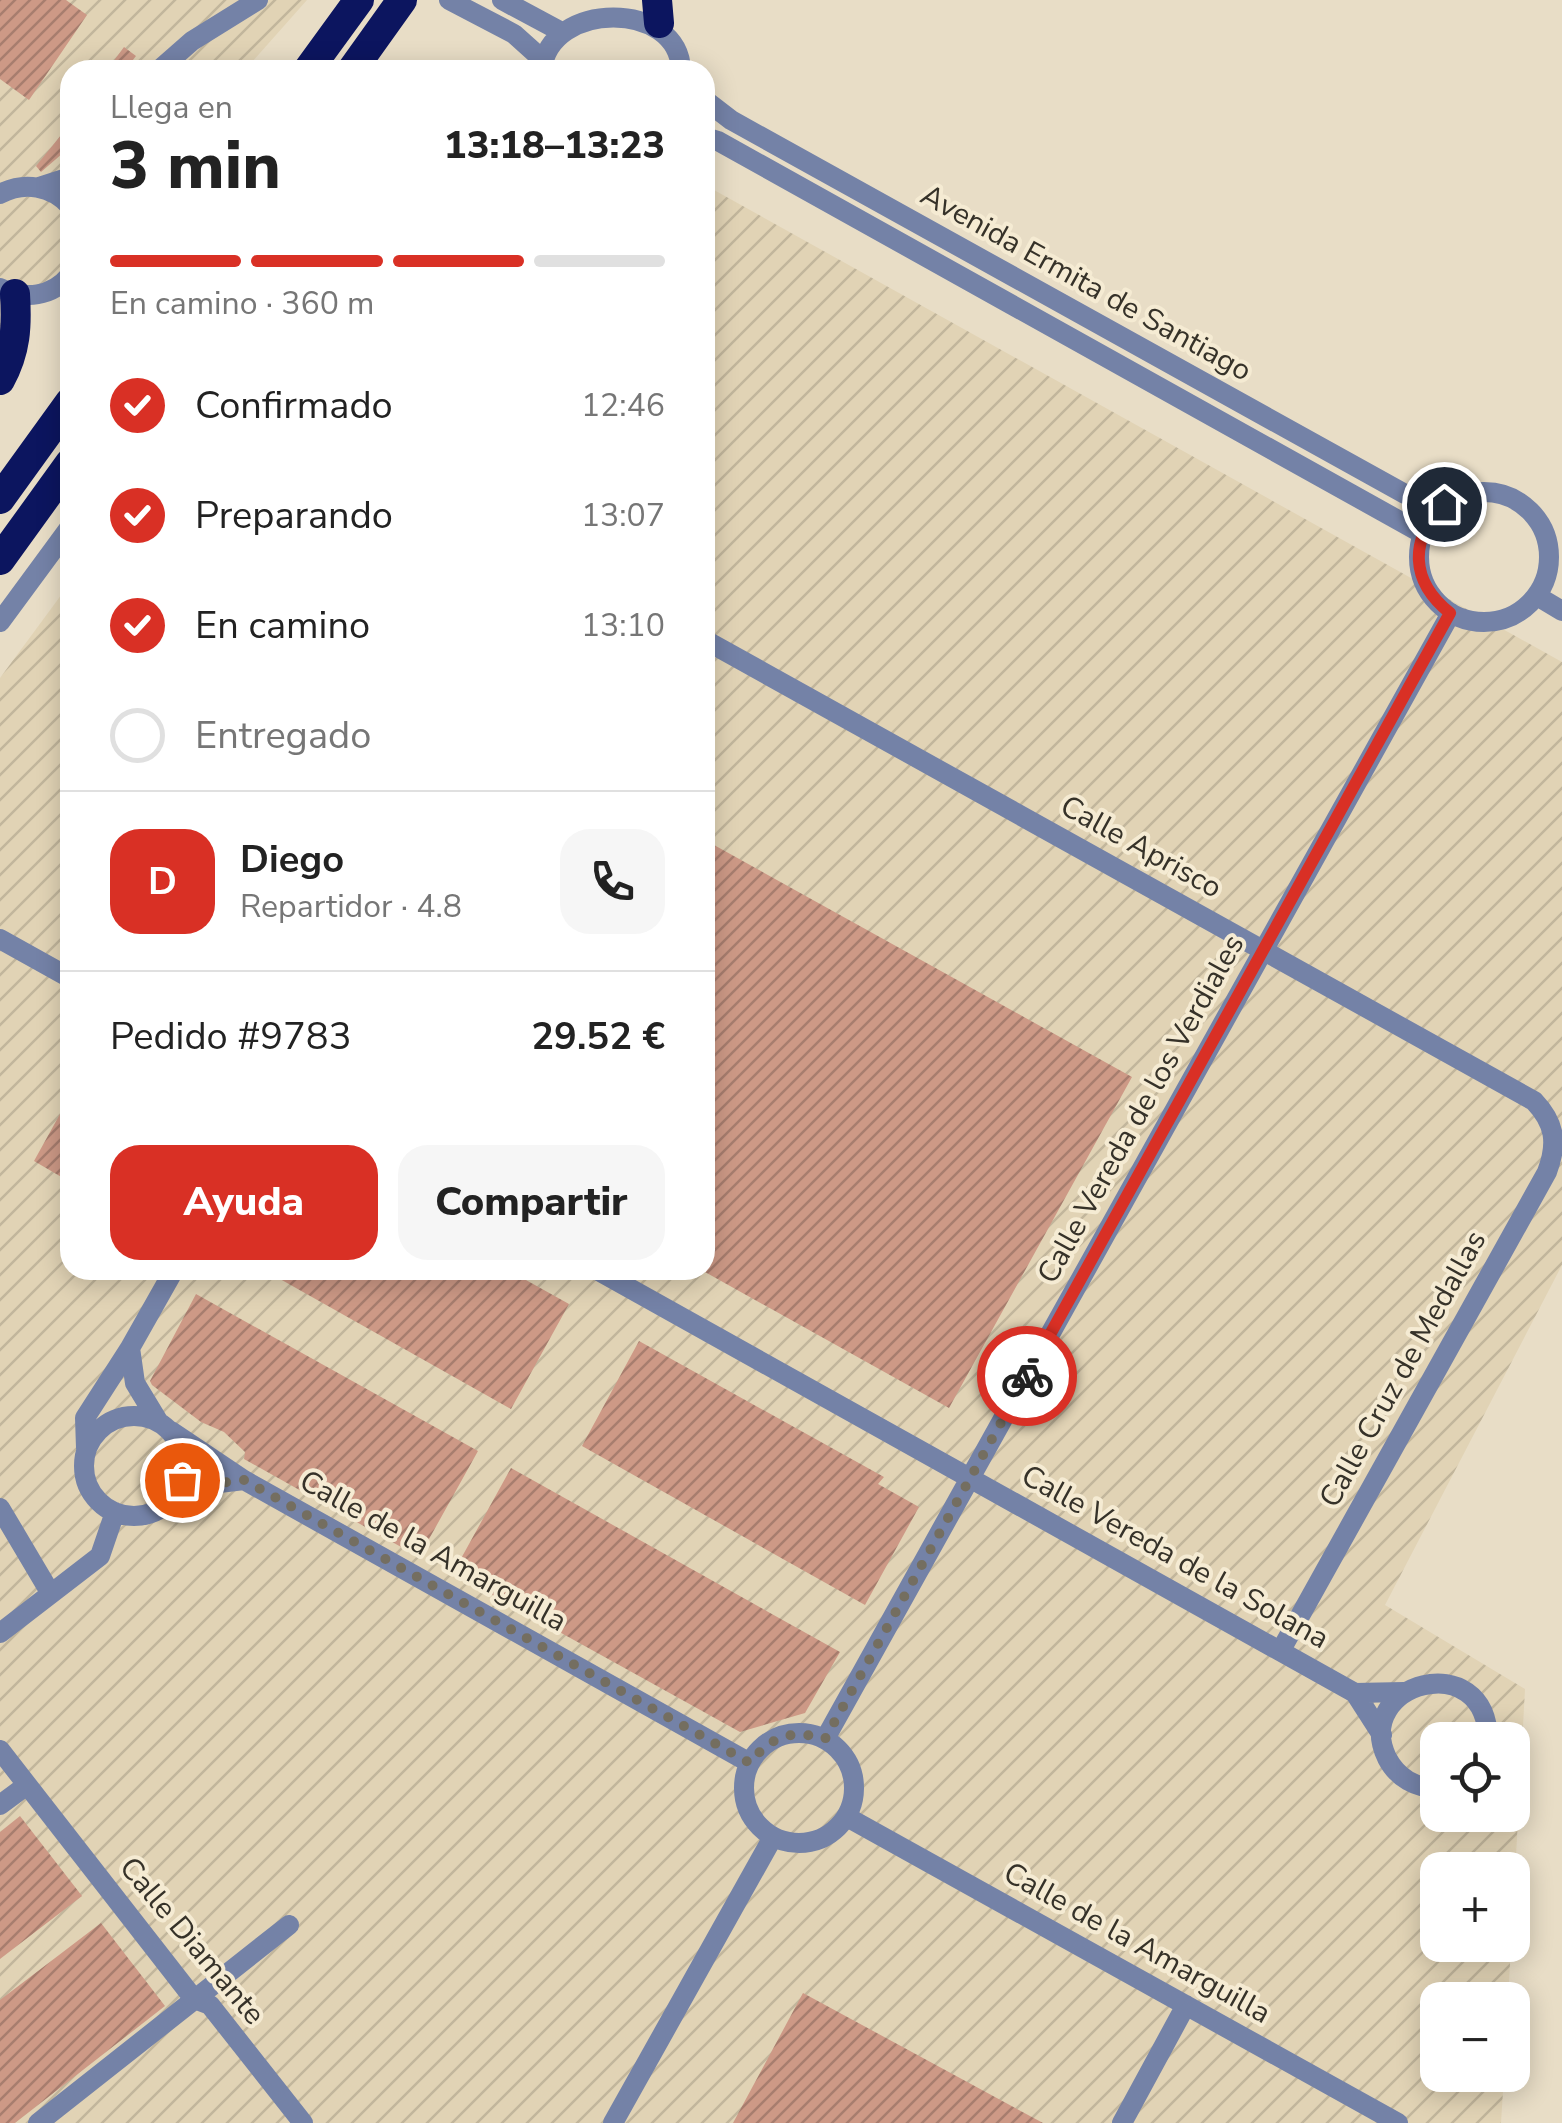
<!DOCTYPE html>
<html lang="es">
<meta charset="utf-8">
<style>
:root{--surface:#fff;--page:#f6f6f6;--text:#222;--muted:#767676;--line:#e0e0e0;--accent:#d93025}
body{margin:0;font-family:"Nunito Sans",sans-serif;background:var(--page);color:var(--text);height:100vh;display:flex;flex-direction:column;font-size:38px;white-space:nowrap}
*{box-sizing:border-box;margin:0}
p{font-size:32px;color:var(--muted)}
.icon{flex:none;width:55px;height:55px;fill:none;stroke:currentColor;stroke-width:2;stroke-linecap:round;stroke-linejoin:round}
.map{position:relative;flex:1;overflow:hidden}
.sheet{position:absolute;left:60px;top:60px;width:655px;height:1220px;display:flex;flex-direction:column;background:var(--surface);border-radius:30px;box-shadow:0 5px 25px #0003}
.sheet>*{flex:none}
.buttons{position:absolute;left:1420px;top:1722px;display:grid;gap:20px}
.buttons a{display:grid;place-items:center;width:110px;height:110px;border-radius:20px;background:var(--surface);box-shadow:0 5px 25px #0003;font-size:50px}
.pin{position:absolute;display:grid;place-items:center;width:85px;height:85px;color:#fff;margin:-42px;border:5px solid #fff;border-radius:50%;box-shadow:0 2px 10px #0007}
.courier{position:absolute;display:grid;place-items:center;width:100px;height:100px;margin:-50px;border:8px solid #d93025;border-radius:50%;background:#fff;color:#222;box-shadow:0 2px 12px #0007}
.head em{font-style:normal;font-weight:800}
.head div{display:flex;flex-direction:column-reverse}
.head{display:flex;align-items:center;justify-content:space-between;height:170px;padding:0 50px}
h1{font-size:65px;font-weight:800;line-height:75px}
.bar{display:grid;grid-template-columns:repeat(4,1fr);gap:15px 10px;align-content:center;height:120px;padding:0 50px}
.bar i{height:12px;border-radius:8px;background:var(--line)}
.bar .selected{background:var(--accent)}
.bar p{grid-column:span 4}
.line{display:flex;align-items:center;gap:25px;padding:0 50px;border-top:2px solid var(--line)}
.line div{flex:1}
.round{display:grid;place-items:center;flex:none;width:105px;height:105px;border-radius:30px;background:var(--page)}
ol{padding:0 50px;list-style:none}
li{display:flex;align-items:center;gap:30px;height:110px}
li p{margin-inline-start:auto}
li .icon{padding:10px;border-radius:50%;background:var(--accent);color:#fff;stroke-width:4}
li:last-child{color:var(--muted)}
li i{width:55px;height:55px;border:5px solid var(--line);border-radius:50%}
.action{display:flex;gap:20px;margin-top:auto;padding:20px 50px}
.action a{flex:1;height:115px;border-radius:30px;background:var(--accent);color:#fff;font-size:40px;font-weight:800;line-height:115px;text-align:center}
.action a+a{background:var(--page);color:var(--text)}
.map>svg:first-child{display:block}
</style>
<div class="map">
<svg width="1562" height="2123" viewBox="0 0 1562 2123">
<defs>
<pattern id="industrial-furrows" width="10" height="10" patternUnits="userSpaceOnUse" patternTransform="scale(2.5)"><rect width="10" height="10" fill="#e1d3b5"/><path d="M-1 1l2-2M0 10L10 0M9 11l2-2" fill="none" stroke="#c2b69c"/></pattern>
<pattern id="building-hatch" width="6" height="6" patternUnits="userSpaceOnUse" patternTransform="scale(2.5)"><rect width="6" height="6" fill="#cd9986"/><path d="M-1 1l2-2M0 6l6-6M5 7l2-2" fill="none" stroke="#a77d6e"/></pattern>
</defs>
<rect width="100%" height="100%" fill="#e8ddc6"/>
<path fill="url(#industrial-furrows)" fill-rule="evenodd" d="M0 0H307L245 70H70V269L52 290 16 294 0 380Z
M705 185 1562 662V1265L1385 1605 1525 1689 1513 1912 1512 1870H1438V1945H1511L1508 2000H1438V2075H1504L1501 2123H0V678L70 583V1270H705ZM1438 1740H1512V1815H1438Z"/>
<path fill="url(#building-hatch)" d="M0 0H66L87 15 29 100 0 79Z
M124 47 136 56 125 70H107Z
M70 124V147L41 172 36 166Z
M705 840 1132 1077 949 1408 705 1272Z
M70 1096V1182L34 1161Z
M264 1270H508L569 1304 511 1409Z
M196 1294 478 1451 419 1557 244 1459 245 1452 224 1432 201 1422 152 1385 150 1381Z
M639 1341 884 1477 878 1484 919 1507 865 1605 582 1446Z
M511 1468 840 1652 805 1713 740 1732 453 1573Z
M20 1816 82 1896 0 1959V1832Z
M101 1923 165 2006 15 2123H0V2000Z
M803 1993 1043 2123H733Z"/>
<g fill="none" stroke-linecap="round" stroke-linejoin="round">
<path stroke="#7482a7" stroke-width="20" d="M705 100 731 120 1405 494 1445 504
M705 137 718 141 1423 534
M1419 557a65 65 0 1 1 130 0a65 65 0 1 1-130 0Z
M1537 596 1562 611
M0 622 70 527
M705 640 1534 1101C1555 1123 1558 1143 1547 1172L1281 1650
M0 939 70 978
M597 1270 1355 1693
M130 1348 174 1270
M84 1466a50 50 0 1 1 100 0a50 50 0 1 1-100 0Z
M171 1431 244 1480 750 1763
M86 1448 85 1418 130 1348 135 1383 158 1421
M174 1496 211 1484 244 1480
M0 1508 51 1594
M0 1633 100 1556 115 1512
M744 1788a55 55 0 1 1 110 0a55 55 0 1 1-110 0Z
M1382 1735 1355 1693 1404 1692
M825 1739 1451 613
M0 1750 194 1999 210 2005 303 2123
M1438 1789C1415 1787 1398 1779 1387 1758 1351 1683 1487 1645 1488 1740
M0 1805 27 1785
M847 1817 1398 2123
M38 2123 289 1925
M613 2123 773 1837
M1122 2123 1186 2005"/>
<path stroke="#7482a7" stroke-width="20" d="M449 0 514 34 543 60
M502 0 558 30
M159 70 192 41 258 0
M542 70C549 0 679 0 681 70
M39 187 70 177
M0 194C24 181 52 186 70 206
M0 288C25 300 52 297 70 275"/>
<path stroke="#0c155f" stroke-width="30" d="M657 0 659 23
M308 70 359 0
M352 70 402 0
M0 380C16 351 17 326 15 294
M0 499 70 402
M0 560 70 463"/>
</g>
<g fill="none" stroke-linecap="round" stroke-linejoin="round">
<path stroke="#746e60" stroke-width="10" stroke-dasharray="0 18" d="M182 1480 174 1496 212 1484 244 1480 750 1763C771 1736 792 1729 825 1739L1027 1376"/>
<path stroke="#d93025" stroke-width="12" d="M1027 1376 1450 613C1410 581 1409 540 1444 504"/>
</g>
<g text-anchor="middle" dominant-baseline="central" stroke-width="8" stroke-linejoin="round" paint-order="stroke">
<g font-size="30" fill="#363229" stroke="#f5ebd3">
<text transform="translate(1086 283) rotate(29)">Avenida Ermita de Santiago</text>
<text transform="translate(1141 847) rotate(29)">Calle Aprisco</text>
<text transform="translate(1141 1109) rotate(-61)">Calle Vereda de los Verdiales</text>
<text transform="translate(1403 1369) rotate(-61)">Calle Cruz de Medallas</text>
<text transform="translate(433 1551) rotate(29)">Calle de la Amarguilla</text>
<text transform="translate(1175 1557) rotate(29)">Calle Vereda de la Solana</text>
<text transform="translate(192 1941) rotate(50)">Calle Diamante</text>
<text transform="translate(1137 1943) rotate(29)">Calle de la Amarguilla</text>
</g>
</g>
</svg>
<div class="buttons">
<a><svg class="icon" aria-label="locate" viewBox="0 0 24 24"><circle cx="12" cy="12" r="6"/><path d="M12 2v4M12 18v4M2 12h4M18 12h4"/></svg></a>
<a>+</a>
<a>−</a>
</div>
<div class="pin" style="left:182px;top:1480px;background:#ea580c"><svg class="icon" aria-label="bag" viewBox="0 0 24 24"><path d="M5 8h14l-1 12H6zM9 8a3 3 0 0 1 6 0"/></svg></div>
<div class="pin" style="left:1444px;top:504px;background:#1f2937"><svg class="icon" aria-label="home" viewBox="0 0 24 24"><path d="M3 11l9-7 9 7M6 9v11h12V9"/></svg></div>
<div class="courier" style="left:1027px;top:1376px"><svg class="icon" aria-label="bike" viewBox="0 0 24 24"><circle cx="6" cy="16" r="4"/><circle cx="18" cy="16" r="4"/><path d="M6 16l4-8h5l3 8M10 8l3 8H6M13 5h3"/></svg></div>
<section class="sheet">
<div class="head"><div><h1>3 min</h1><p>Llega en</p></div><em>13:18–13:23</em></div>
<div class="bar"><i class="selected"></i><i class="selected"></i><i class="selected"></i><i></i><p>En camino · 360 m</p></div>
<ol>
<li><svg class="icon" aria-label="check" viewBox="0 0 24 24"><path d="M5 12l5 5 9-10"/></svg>Confirmado<p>12:46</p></li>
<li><svg class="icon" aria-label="check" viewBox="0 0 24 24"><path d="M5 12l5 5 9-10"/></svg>Preparando<p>13:07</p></li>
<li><svg class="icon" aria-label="check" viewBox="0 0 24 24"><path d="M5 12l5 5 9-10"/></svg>En camino<p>13:10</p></li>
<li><i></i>Entregado</li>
</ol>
<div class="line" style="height:180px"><b class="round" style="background:var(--accent);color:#fff">D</b><div><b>Diego</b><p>Repartidor · 4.8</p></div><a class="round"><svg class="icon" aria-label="phone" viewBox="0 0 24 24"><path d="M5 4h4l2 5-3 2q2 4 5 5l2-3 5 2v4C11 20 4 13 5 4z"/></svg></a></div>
<div class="line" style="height:130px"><div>Pedido #9783</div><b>29.52 €</b></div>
<div class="action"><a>Ayuda</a><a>Compartir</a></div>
</section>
</div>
